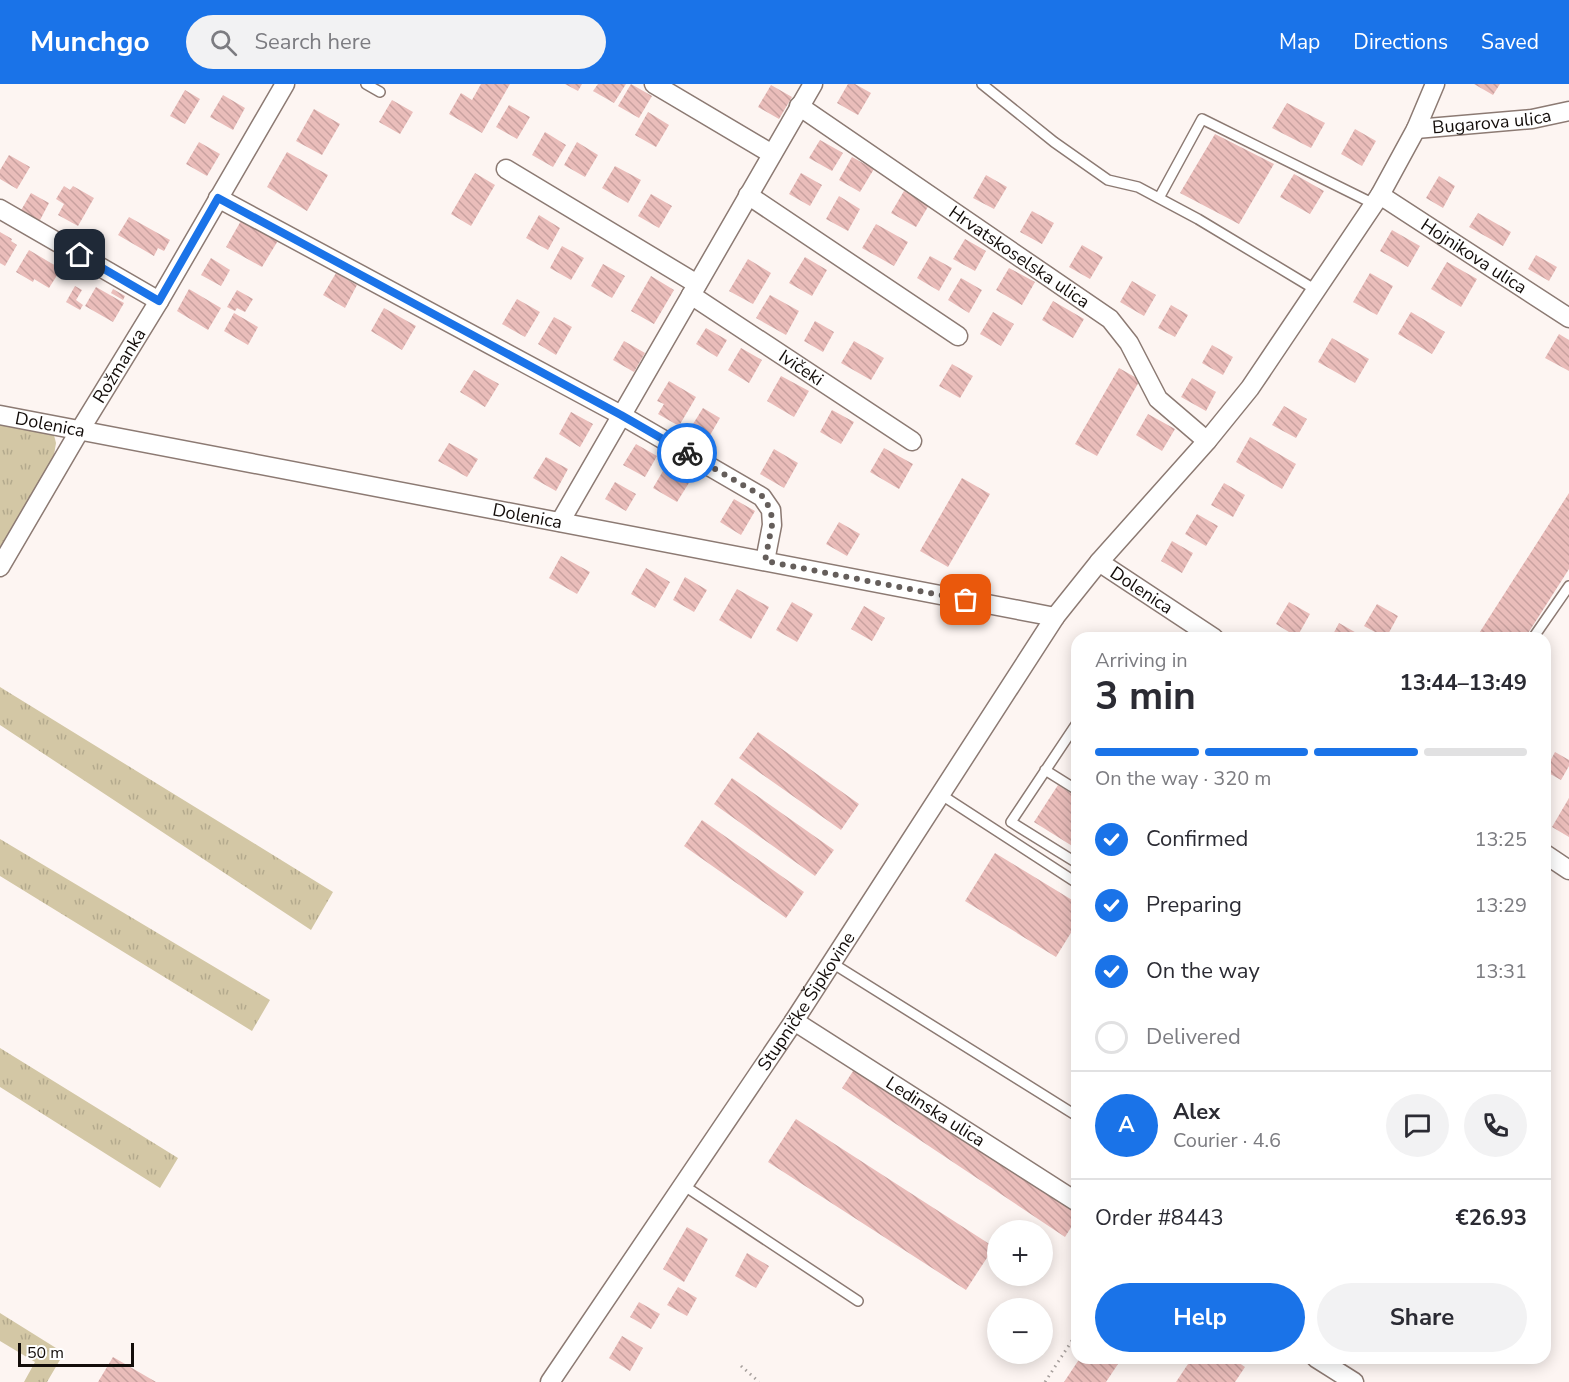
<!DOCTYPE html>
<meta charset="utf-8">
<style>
:root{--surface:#fff;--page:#f2f2f3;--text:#2b2b33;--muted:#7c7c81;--line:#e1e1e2;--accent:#1a73e8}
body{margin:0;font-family:"Nunito Sans",sans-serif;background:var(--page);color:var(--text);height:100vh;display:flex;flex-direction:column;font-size:22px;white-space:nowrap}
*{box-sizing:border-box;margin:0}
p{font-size:20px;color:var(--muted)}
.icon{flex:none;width:33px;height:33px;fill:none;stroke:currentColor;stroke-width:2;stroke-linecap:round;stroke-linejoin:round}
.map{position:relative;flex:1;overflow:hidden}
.side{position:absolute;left:1071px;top:548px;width:480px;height:732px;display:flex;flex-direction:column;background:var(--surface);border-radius:18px;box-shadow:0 3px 15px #0003}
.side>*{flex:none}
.controls{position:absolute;left:987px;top:1136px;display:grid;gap:12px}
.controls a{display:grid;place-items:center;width:66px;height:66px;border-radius:50%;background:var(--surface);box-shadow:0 3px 15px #0003;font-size:30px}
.scale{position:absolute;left:18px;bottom:15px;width:116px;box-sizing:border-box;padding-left:6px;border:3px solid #130d0a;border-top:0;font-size:16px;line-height:21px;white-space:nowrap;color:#130d0a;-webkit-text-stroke:4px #fff;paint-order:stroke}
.pin{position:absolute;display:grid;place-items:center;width:51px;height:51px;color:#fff;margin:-26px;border-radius:12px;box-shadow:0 3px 9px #0006}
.courier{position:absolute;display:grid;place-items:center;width:60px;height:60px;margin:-30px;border:4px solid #1a73e8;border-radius:50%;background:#fff;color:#222;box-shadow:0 2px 8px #0007}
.head em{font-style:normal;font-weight:700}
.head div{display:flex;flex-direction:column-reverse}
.head{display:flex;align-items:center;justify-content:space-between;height:102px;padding:0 24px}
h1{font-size:39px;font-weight:700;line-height:45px}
.bar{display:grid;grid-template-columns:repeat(4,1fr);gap:9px 6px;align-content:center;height:72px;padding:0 24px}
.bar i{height:8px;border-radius:4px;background:var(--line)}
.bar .active{background:var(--accent)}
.bar p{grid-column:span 4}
.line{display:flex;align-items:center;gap:15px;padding:0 24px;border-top:2px solid var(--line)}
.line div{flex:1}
.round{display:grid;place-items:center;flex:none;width:63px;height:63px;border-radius:32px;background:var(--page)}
ol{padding:0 24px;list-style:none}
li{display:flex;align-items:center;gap:18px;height:66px}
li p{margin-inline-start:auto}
li .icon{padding:6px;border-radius:50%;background:var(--accent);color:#fff;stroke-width:4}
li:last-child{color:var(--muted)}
li i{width:33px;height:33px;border:3px solid var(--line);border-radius:50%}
.cta{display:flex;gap:12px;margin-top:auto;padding:12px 24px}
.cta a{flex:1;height:69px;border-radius:36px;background:var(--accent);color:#fff;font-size:24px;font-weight:700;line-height:69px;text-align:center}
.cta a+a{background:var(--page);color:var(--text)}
header{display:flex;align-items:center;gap:36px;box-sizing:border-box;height:84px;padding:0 30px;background:var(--accent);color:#fff}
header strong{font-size:28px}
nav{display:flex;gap:33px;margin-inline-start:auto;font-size:21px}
.search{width:420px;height:54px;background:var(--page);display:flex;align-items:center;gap:15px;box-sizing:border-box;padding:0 21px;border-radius:33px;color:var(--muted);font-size:22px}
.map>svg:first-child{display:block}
</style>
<header>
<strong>Munchgo</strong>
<div class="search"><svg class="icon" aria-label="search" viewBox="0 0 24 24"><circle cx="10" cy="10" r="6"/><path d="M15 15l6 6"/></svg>Search here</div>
<nav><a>Map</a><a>Directions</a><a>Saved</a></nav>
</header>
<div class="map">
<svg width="1569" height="1298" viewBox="0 0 1569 1298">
<defs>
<pattern id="grass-tufts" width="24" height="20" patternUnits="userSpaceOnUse" patternTransform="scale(1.5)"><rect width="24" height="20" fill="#d3c7a5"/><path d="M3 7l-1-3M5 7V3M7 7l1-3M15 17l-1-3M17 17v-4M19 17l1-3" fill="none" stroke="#b4aa8d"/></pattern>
<pattern id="building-back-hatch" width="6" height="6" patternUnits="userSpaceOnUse" patternTransform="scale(1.5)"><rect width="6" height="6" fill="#eabdba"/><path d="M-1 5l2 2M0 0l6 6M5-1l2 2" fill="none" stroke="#c8a19f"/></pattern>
</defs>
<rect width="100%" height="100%" fill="#fdf5f2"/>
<path fill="url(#grass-tufts)" d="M0 339 44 347 54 351 56 359 53 377 0 466Z
M0 603 333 808 311 846 0 641Z
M0 755 270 916 252 947 0 792Z
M0 964 178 1074 160 1104 0 1003Z
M0 1229 64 1269 47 1298H24L35 1278 0 1257Z"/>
<path fill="url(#building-back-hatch)" d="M481 0H510L482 49 449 30 461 9 472 16Z
M565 0H582L578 7Z
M598 0H626L614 19 593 7Z
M631 0 652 12 639 34 618 22Z
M848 0H855L871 9 858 31 837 19Z
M1474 0H1500L1493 11Z
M771 1 792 13 779 35 758 23Z
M185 6 200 15 185 40 170 32Z
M223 11 245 24 233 46 210 33Z
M392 16 413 28 400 50 379 38Z
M1287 19 1325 39 1311 64 1272 44Z
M509 21 530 33 517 55 496 43Z
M314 25 340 40 322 71 296 57Z
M648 28 669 41 656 63 635 51Z
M1355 45 1376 57 1362 82 1341 70Z
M545 48 566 61 553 83 532 71Z
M1215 50 1274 80 1239 140 1180 109Z
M820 56 843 69 832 87 809 74Z
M199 58 220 70 207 92 186 80Z
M577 58 598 71 585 93 564 81Z
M287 68 328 91 307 127 267 103Z
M9 71 30 83 17 105 0 95V86Z
M852 73 874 85 860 108 839 96Z
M615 82 641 96 628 119 602 104Z
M475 89 495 101 471 142 451 130Z
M801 89 822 101 810 122 789 110Z
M1294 90 1324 107 1310 130 1280 113Z
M986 91 1007 103 994 125 973 114Z
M1439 92 1455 102 1443 124 1426 114Z
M64 102 70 106 73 102 94 114 78 142 58 131 64 120 56 115Z
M904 107 929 121 916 143 891 129Z
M31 109 49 119 39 138 20 128Z
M651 110 672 122 659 144 638 132Z
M839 112 860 125 848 147 826 135Z
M1032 127 1054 139 1042 160 1020 148Z
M1478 129 1511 148 1503 162 1469 143Z
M539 131 560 144 548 166 526 154Z
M129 133 170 156 164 167 158 164 154 172 118 151Z
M242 135 279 155 262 183 226 163Z
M876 140 908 158 894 182 862 164Z
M1392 146 1420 162 1408 183 1380 167Z
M85 147 92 151 89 156 81 152Z
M0 148 12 155 11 157 17 161 5 182 0 179Z
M965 155 986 167 975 187 953 175Z
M1082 161 1103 173 1090 195 1069 183Z
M562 162 584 174 571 196 550 184Z
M29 166 61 185 49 204 34 195 33 198 16 188Z
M1536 171 1557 183 1549 197 1528 185Z
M930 172 952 184 939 207 917 194Z
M805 173 827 186 812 212 789 199Z
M211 174 230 186 221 202 201 191Z
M748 175 771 189 753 220 729 207Z
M1447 178 1477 195 1461 223 1431 205Z
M603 180 625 192 612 214 591 202Z
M1009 184 1035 198 1022 221 996 206Z
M336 189 357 201 345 224 323 211Z
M1370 189 1393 202 1377 231 1353 218Z
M651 192 674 206 654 240 631 227Z
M961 194 982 206 969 229 948 216Z
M1132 197 1156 211 1144 232 1120 218Z
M75 202 82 206 76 216 83 221 80 226 66 218Z
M96 203 124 219 113 238 85 222Z
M113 205 125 212 123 216 111 209Z
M189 205 221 224 208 246 177 227Z
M237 206 253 215 245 228 237 224 235 227 227 223Z
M770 211 799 227 786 251 756 234Z
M517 215 540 228 525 253 502 240Z
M1053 217 1084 235 1073 254 1042 236Z
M1171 221 1188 231 1175 253 1158 244Z
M384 224 416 242 402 266 371 247Z
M993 228 1014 240 1001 262 980 250Z
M1411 228 1445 248 1432 270 1398 250Z
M234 229 258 243 248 261 224 247Z
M554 233 572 243 556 271 538 260Z
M815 237 834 248 823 268 804 257Z
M706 244 727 256 717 273 696 260Z
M1559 250 1569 256V287L1545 274Z
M1332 254 1369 275 1355 299 1318 278Z
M624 257 645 269 634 288 613 276Z
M854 257 884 274 871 296 841 279Z
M1212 261 1233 273 1223 291 1202 279Z
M741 264 762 276 749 299 728 286Z
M952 280 973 292 960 314 939 302Z
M1119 284 1140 296 1097 372 1075 360Z
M474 286 499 300 485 323 460 308Z
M781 292 809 307 794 333 767 317Z
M1192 294 1216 308 1206 327 1181 313Z
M669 297 696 313 679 342 658 330 664 320 657 317Z
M1284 322 1307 335 1296 354 1272 341Z
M703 324 720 334 706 358 688 348Z
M832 326 854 338 841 360 820 348Z
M571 328 593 340 580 363 559 350Z
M1148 330 1175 345 1162 367 1136 351Z
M1250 353 1296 380 1282 405 1236 378Z
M449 359 478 375 467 393 438 377Z
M636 360 657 372 645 393 623 381Z
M884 364 913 380 899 405 870 388Z
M774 365 798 379 784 404 760 390Z
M546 373 568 385 556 407 533 394Z
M667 380 692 394 677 418 653 404Z
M962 394 990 410 948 483 920 467Z
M615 398 636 410 626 427 605 415Z
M1224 399 1245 411 1233 433 1211 421Z
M1569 409V485L1525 554H1476Z
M734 415 755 427 741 451 720 438Z
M1197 430 1218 442 1206 462 1185 450Z
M839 438 860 450 847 472 826 460Z
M1172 457 1193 469 1182 489 1161 477Z
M561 472 590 488 577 510 549 494Z
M646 484 670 498 655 524 631 510Z
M685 493 707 506 694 528 673 516Z
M737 505 769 523 751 555 719 536Z
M792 518 813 530 797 558 776 546Z
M1289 518 1310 530 1297 553 1276 540Z
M1377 520 1398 532 1386 554 1364 542Z
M864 522 885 534 872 557 851 545Z
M1339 539 1360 551 1359 554H1331Z
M758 648 859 720 841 746 739 674Z
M1555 668 1569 676V682L1561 696 1545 687Z
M732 694 834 766 815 792 714 720Z
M1058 701 1077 713V765L1034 738Z
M1569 714V753L1552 743Z
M702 736 804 808 786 834 684 762Z
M995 769 1077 819V839L1056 873 965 817Z
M857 981 1077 1127V1134L1065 1153 842 1004Z
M796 1035 994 1163 966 1206 768 1078Z
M687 1143 708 1155 684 1198 663 1185Z
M747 1169 769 1182 756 1204 735 1192Z
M678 1203 697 1214 687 1232 667 1221Z
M639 1218 660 1230 651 1245 630 1233Z
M622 1252 643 1264 630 1287 609 1274Z
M113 1273 156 1298H98Z
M1080 1274H1122L1106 1298H1064Z
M1192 1274H1232L1245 1283 1235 1298H1176Z"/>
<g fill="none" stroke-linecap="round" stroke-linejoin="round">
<g stroke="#8c7a73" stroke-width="12">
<path id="lane" d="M366 0 380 8
M982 0 1054 58 1108 96 1138 103 1198 135 1316 206
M1159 114 1202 35 1374 120
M1533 554 1569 502
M1077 639 1011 738 1077 779
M1045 686 1077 706
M940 710 1077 799
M832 879 1077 1032
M683 1101 858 1217"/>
</g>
<g stroke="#8c7a73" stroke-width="21">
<g id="street">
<path d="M654 0 772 70"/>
<path id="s1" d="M799 22 1110 235 1129 259 1158 315 1207 357"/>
<path id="s2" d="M1416 45 1532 35 1569 27"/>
<path d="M506 85 697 200"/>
<path d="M748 111 958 252"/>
<path id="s3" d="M1380 111 1569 234"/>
<path d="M218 114 621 331 762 413 771 426 772 441 765 477"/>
<path d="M0 125 159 217"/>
<path id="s4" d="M691 211 912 357"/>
<path id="s5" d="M0 331 1055 533"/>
<path d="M560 438 813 0"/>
<path id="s6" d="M1099 478 1214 554"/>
<path id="s7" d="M0 483 80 346 159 217 285 0"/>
<path d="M1545 770 1569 786"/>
<path id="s8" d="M794 937 1077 1118"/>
<path d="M1316 1274 1354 1298"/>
<path id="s9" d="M550 1298 794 937 1055 533 1099 478 1207 357 1250 304 1380 111 1416 45 1435 0"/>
</g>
</g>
<path stroke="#a69f9c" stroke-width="3" stroke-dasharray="1.5 4.5" stroke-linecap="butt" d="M741 1282 759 1298
M1045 1298 1077 1249"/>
<use href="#lane" stroke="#fff" stroke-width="9"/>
<use href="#street" stroke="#fff" stroke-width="18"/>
</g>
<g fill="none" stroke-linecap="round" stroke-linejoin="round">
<path stroke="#655e5b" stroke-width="6" stroke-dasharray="0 10.8" d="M687 369 762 412 771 426 772 441 765 477 966 516"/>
<path stroke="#1a73e8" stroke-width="8" d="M80 171 159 217 218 114 621 331 687 369"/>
</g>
<g text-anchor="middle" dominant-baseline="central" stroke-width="4.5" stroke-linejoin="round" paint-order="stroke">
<g font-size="18" fill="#130d0a" stroke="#fff">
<text stroke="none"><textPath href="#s2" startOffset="76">Bugarova ulica</textPath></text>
<text stroke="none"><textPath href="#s3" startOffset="112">Hojnikova ulica</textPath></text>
<text stroke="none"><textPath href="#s1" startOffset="267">Hrvatskoselska ulica</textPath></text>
<text stroke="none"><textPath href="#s7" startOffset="234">Rožmanka</textPath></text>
<text stroke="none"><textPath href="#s4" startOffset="132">Ivičeki</textPath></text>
<text stroke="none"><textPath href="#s5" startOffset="51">Dolenica</textPath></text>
<text stroke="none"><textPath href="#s5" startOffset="537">Dolenica</textPath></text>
<text stroke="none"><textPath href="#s6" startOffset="51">Dolenica</textPath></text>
<text stroke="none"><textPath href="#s9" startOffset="459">Stupničke Šipkovine</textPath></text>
<text stroke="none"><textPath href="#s8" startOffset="168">Ledinska ulica</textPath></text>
</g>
</g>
</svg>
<div class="controls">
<a>+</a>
<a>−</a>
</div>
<div class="scale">50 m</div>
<div class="pin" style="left:966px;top:516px;background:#ea580c"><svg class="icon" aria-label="bag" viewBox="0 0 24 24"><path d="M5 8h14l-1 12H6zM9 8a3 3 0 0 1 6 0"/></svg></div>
<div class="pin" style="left:80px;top:171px;background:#1f2937"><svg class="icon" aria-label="home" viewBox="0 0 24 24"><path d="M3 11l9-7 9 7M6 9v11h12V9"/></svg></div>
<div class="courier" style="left:687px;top:369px"><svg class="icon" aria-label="bike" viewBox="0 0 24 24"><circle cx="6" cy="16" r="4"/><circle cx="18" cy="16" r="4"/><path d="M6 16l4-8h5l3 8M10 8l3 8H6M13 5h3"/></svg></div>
<section class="side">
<div class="head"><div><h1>3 min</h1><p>Arriving in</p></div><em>13:44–13:49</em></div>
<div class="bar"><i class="active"></i><i class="active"></i><i class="active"></i><i></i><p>On the way · 320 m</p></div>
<ol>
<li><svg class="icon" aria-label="check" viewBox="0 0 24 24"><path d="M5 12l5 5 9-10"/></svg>Confirmed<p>13:25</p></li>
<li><svg class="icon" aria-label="check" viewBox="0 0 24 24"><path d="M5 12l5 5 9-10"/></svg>Preparing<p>13:29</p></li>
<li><svg class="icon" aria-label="check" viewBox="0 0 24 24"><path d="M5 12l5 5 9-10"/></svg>On the way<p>13:31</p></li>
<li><i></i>Delivered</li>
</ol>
<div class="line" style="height:108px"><b class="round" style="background:var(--accent);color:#fff">A</b><div><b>Alex</b><p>Courier · 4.6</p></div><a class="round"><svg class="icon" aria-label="chat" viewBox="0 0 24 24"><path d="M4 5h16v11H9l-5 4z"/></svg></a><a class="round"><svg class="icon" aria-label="phone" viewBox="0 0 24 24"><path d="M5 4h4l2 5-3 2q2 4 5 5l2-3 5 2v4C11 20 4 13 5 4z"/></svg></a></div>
<div class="line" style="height:78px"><div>Order #8443</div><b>€26.93</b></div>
<div class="cta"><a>Help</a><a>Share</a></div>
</section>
</div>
